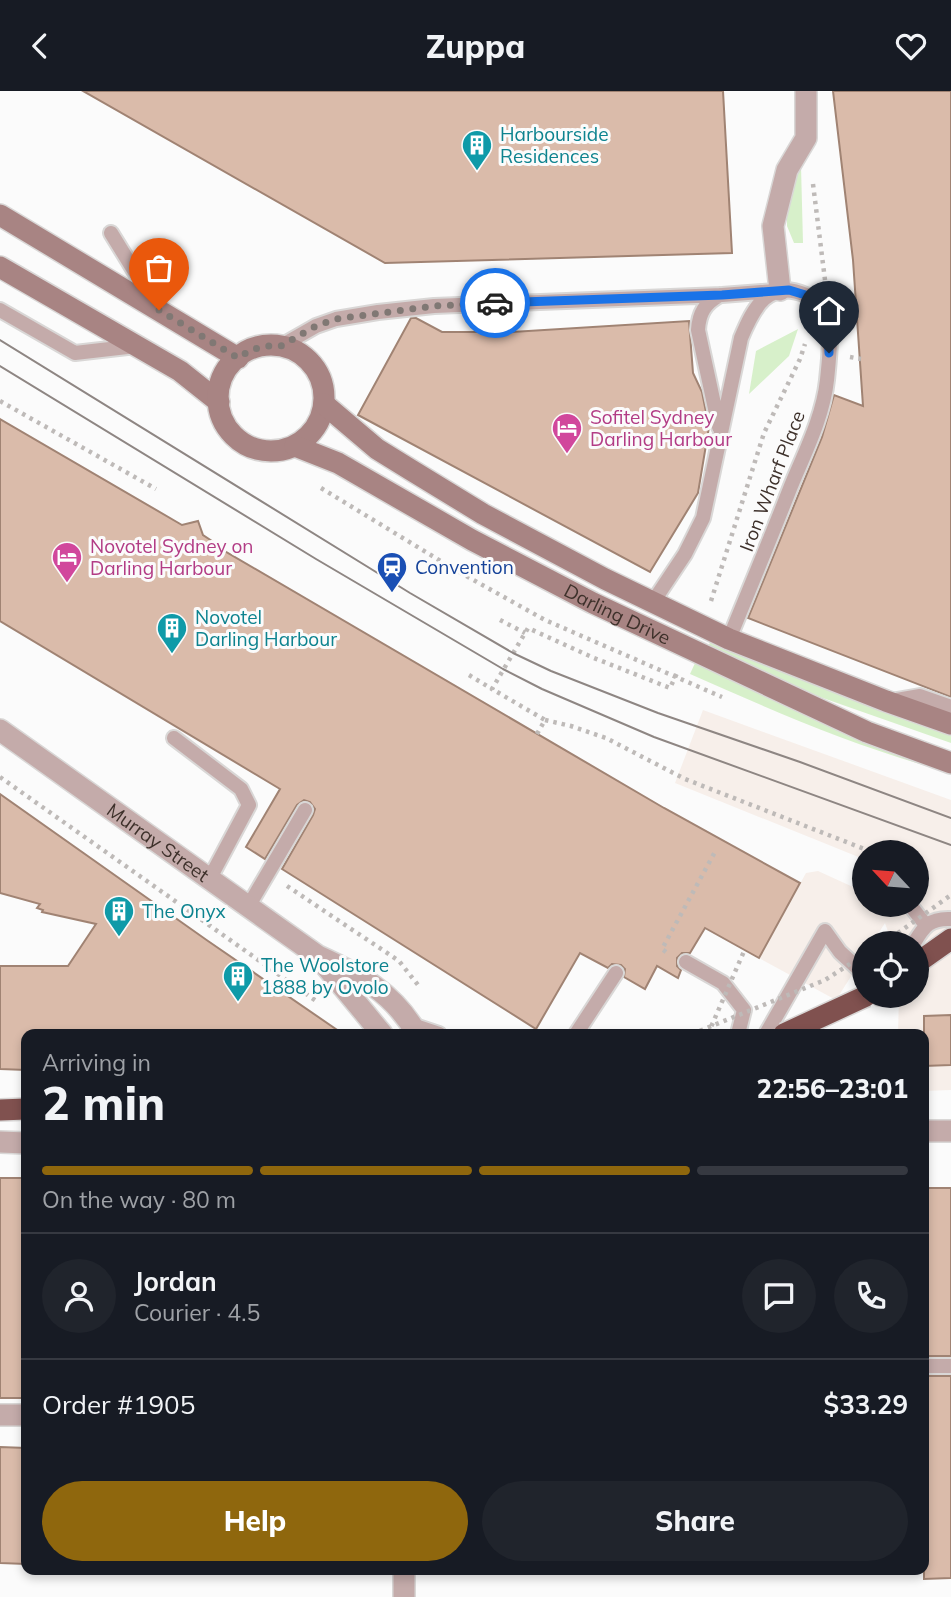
<!DOCTYPE html>
<meta charset="utf-8">
<style>
:root{--surface:#171b24;--page:#20242c;--text:#f1f3f6;--muted:#9ea1a6;--line:#363941;--accent:#8f670d}
body{margin:0;font-family:Mulish,sans-serif;background:var(--page);color:var(--text);height:100vh;display:flex;flex-direction:column;font-size:26px;white-space:nowrap}
*{box-sizing:border-box;margin:0}
p{font-size:23px;color:var(--muted)}
.icon{flex:none;width:38px;height:38px;fill:none;stroke:currentColor;stroke-width:2;stroke-linecap:round;stroke-linejoin:round}
.map{position:relative;flex:1;overflow:hidden}
.details{position:absolute;left:21px;top:938px;width:908px;height:546px;display:flex;flex-direction:column;background:var(--surface);border-radius:14px;box-shadow:0 4px 10px #0003}
.details>*{flex:none}
.needle{width:46px;rotate:296deg}
.fabs{position:absolute;left:852px;top:749px;display:grid;gap:14px}
.fabs a{display:grid;place-items:center;width:77px;height:77px;border-radius:50%;background:var(--surface);box-shadow:0 4px 10px #0003;font-size:35px}
.pin{position:absolute;display:grid;place-items:center;width:60px;height:60px;color:#fff;margin:-72px -30px;border-radius:50% 50% 50% 0;rotate:-45deg;box-shadow:0 0 7px #0007}
.pin .icon{rotate:45deg}
.courier{position:absolute;display:grid;place-items:center;width:70px;height:70px;margin:-35px;border:5px solid #1a73e8;border-radius:50%;background:#fff;color:#222;box-shadow:0 2px 9px #0007}
.overview em{font-style:normal;font-weight:800}
.overview div{display:flex;flex-direction:column-reverse}
.overview{display:flex;align-items:center;justify-content:space-between;height:119px;padding:0 21px}
h1{font-size:46px;font-weight:800;line-height:52px}
.bar{display:grid;grid-template-columns:repeat(4,1fr);gap:10px 7px;align-content:center;height:84px;padding:0 21px}
.bar i{height:9px;border-radius:5px;background:var(--line)}
.bar .active{background:var(--accent)}
.bar p{grid-column:span 4}
.line{display:flex;align-items:center;gap:18px;padding:0 21px;border-top:2px solid var(--line)}
.line div{flex:1}
.round{display:grid;place-items:center;flex:none;width:74px;height:74px;border-radius:37px;background:var(--page)}
.cta{display:flex;gap:14px;margin-top:auto;padding:14px 21px}
.cta a{flex:1;height:80px;border-radius:42px;background:var(--accent);color:#fff;font-size:28px;font-weight:800;line-height:80px;text-align:center}
.cta a+a{background:var(--page);color:var(--text)}
header{display:flex;justify-content:space-between;align-items:center;height:91px;padding:0 21px;background:var(--surface);font-size:32px;font-weight:800}
.map>svg:first-child{display:block}
</style>
<header><svg class="icon" aria-label="back" viewBox="0 0 24 24"><path d="M15 5l-7 7 7 7"/></svg>Zuppa<svg class="icon" aria-label="heart" viewBox="0 0 24 24"><path d="M12 20l-8-8c-3-5 5-10 8-4 3-6 11-1 8 4z"/></svg></header>
<div class="map">
<svg width="951" height="1506" viewBox="0 0 951 1506">
<rect width="100%" height="100%" fill="#fbfbfb"/>
<path fill="#f7efea" d="M703 619 951 709V999L924 1000V943H898L899 905H917V852H892L885 832 872 852H864V865L836 909 759 867 806 782 818 780 864 801V814H917V761H864V775L861 767 675 692Z"/>
<path fill="#d7f0ca" d="M801 75 803 152H794L787 135 786 91Z
M798 238 789 265 749 303 756 260Z
M712 547 951 641V652L820 606 708 556Z
M696 570 937 678C851 654 771 619 690 583Z"/>
<path fill="#dabbaa" stroke="#a08373" stroke-width="2" d="M83 0H723L732 162 385 172Z
M833 0H951V606L748 527 822 346 834 304 863 315 853 169Z
M411 227H416L442 241H512L689 230 693 282 702 301 709 336 698 402 650 481 358 324Z
M0 328 182 434 198 430 203 444 212 450 211 452 664 717 800 792 759 867 705 837 690 862H682L677 867V875L681 879 678 887 657 875 645 898 624 886 625 878 621 874 612 873 608 877 580 862 536 938 282 778 313 724 315 718 310 711 304 709 297 714 265 768 246 756 280 698 0 530Z
M0 703 208 850 343 943H26V979L0 978V875H68L96 833 42 821 43 819 37 817 40 813 0 802Z
M951 924V974L924 975V925Z
M0 1087H26V1307H0Z
M924 1097H951V1265H924Z
M924 1285H951V1487L924 1488Z
M0 1356 26 1357V1473L0 1472Z"/>
<g fill="none" stroke-linecap="round" stroke-linejoin="round">
<g stroke="#d9d7d6" stroke-width="18">
<path id="lane" d="M111 142 156 215
M0 219 75 262 136 255
M281 255 316 235 336 228 378 221 434 215 722 204 775 200
M719 336 698 239C699 222 705 212 720 204
M653 511 685 463 703 427 741 247C754 216 768 188 806 204 815 207 821 211 825 221 833 241 829 268 827 289 823 326 805 361 791 395 771 446 750 497 729 548
M891 610 920 605 951 616
M174 647 241 698 249 714 209 789
M910 814 925 833
M248 816 305 719
M914 852C924 835 930 827 951 828
M686 871 723 892 744 919 738 943
M879 905V907
M412 934 439 943
M576 943 616 882
M766 943 825 840 840 861 864 883
M924 1275H951"/>
</g>
<g stroke="#d9d7d6" stroke-width="24">
<g id="street">
<path d="M780 199 773 135 787 79 806 47V0"/>
<path id="s1" d="M0 639 318 865C360 884 393 901 417 943"/>
<path d="M321 869 382 943"/>
<path d="M924 1040H951"/>
<path d="M0 1051 26 1052"/>
<path d="M0 1324H26"/>
<path d="M404 1506V1479"/>
</g>
</g>
<g stroke="#d9d7d6" stroke-width="24">
<g id="secondary">
<path d="M0 124 238 267"/>
<path d="M0 176 180 280 219 311"/>
<circle cx="271" cy="307" r="53"/>
<path d="M324 313 377 358 411 379 483 423 605 488 729 548 886 610 951 633"/>
<path id="s2" d="M295 355 338 372 472 449 593 512 867 641 951 672"/>
</g>
</g>
<g stroke="#d9d7d6" stroke-width="24">
<path id="highway" d="M917 872 951 848
M0 1019 26 1018"/>
</g>
<path stroke="#bebab8" stroke-width="4.5" stroke-dasharray="3.5 5" stroke-linecap="butt" d="M813 93 825 189
M850 266 861 268
M0 310 156 398
M321 397 452 477 545 529 722 606
M711 510 764 342 800 268 805 253
M500 529 525 542
M469 584 492 598
M545 629 571 635 606 647 685 688 872 761
M537 643 545 629 492 598 528 537 594 567 670 597 677 582
M0 686 319 912
M287 795 399 870 418 894
M666 861 662 858 716 759"/>
<use href="#lane" stroke="#c4abaa" stroke-width="14"/>
<use href="#street" stroke="#c4abaa" stroke-width="21"/>
<use href="#secondary" stroke="#a88483" stroke-width="21"/>
<use href="#highway" stroke="#80514f" stroke-width="21"/>
<path stroke="#8e8683" stroke-width="2" d="M0 249 410 502 513 562 551 580 658 622 800 671 951 727
M0 275 316 468 503 578 542 598 654 646 951 754"/>
<g stroke="#d9d7d6" stroke-width="24" stroke-linecap="butt">
<path id="highway-bridge" d="M784 943 866 905"/>
</g>
<path stroke="#bebab8" stroke-width="4.5" stroke-dasharray="3.5 5" stroke-linecap="butt" d="M884 852 951 804
M692 943 825 889 864 864
M708 943 745 858"/>
<use href="#highway-bridge" stroke="#80514f" stroke-width="21"/>
</g>
<g fill="none" stroke-linecap="round" stroke-linejoin="round">
<path stroke="#807874" stroke-width="7" stroke-dasharray="0 12.6" d="M159 219 238 267 251 259 266 255H281L316 235 336 228 434 215 495 212"/>
<path stroke="#1a73e8" stroke-width="9" d="M495 212 722 204 789 199 812 206 820 212 828 234 829 262"/>
</g>
<defs>
<g id="building-pin" transform="scale(1.575)"><path d="M0 17L-7.5 6A9.5 9.5 0 1 1 7.5 6Z" fill="#0f9aa8" stroke="#fbfbfb"/><path d="M-4-6H4V6H1V3H-1V6H-4ZM-2.5-4.3h1.7v1.8h-1.7ZM.8-4.3h1.7v1.8H.8ZM-2.5-1h1.7V.8h-1.7ZM.8-1h1.7V.8H.8Z" fill="#fff"/></g>
<g id="hotel-pin" transform="scale(1.575)"><path d="M0 17L-7.5 6A9.5 9.5 0 1 1 7.5 6Z" fill="#d1479c" stroke="#fbfbfb"/><path d="M-6-4.5h1.5V1H6V5H4.5V3h-9V5H-6ZM-4 0a1.8 1.8 0 1 1 3.6 0ZM.5 0V-2.5h3Q6-2.5 6 0Z" fill="#fff"/></g>
<g id="station-pin" transform="scale(1.575)"><path d="M0 17L-7.5 6A9.5 9.5 0 1 1 7.5 6Z" fill="#1a4fb4" stroke="#fbfbfb"/><path d="M-3-6H3Q5-6 5-4V2Q5 4 3 4L4.5 6H3L1.5 4h-3L-3 6H-4.5L-3 4Q-5 4-5 2V-4Q-5-6-3-6ZM-3.5-4v3h7v-3ZM-3.5 1v1.5H-2V1ZM2 1v1.5H3.5V1Z" fill="#fff"/></g>
</defs>
<g fill-rule="evenodd">
<use href="#building-pin" x="477" y="54"/>
<use href="#hotel-pin" x="567" y="337"/>
<use href="#hotel-pin" x="67" y="466"/>
<use href="#station-pin" x="392" y="476"/>
<use href="#building-pin" x="172" y="537"/>
<use href="#building-pin" x="119" y="820"/>
<use href="#building-pin" x="238" y="885"/>
</g>
<g text-anchor="middle" dominant-baseline="central" stroke-width="6" stroke-linejoin="round" paint-order="stroke">
<g font-size="19" fill="#0d838f" stroke="#fbfbfb" text-anchor="start">
<text x="500" y="43">Harbourside<tspan x="500" dy="22">Residences</tspan></text>
<text x="195" y="526">Novotel<tspan x="195" dy="22">Darling Harbour</tspan></text>
<text x="142" y="820">The Onyx</text>
<text x="261" y="874">The Woolstore<tspan x="261" dy="22">1888 by Ovolo</tspan></text>
</g>
<g font-size="19" fill="#b23c85" stroke="#fbfbfb" text-anchor="start">
<text x="590" y="326">Sofitel Sydney<tspan x="590" dy="22">Darling Harbour</tspan></text>
<text x="90" y="455">Novotel Sydney on<tspan x="90" dy="22">Darling Harbour</tspan></text>
</g>
<g font-size="19" fill="#3e312b" stroke="#fbfbfb">
<text transform="translate(772 390) rotate(-69)">Iron Wharf Place</text>
<text stroke="none"><textPath href="#s2" startOffset="364">Darling Drive</textPath></text>
<text stroke="none"><textPath href="#s1" startOffset="194">Murray Street</textPath></text>
</g>
<g font-size="19" fill="#164399" stroke="#fbfbfb" text-anchor="start">
<text x="415" y="476">Convention</text>
</g>
</g>
</svg>
<div class="fabs">
<a><svg class="needle" viewBox="-14 -14 28 28"><path d="M0-13l5 13h-10z" fill="#e53935"/><path d="M0 13l5-13h-10z" fill="#9ea1a6"/></svg></a>
<a><svg class="icon" aria-label="locate" viewBox="0 0 24 24"><circle cx="12" cy="12" r="6"/><path d="M12 2v4M12 18v4M2 12h4M18 12h4"/></svg></a>
</div>
<div class="pin" style="left:159px;top:219px;background:#ea580c"><svg class="icon" aria-label="bag" viewBox="0 0 24 24"><path d="M5 8h14l-1 12H6zM9 8a3 3 0 0 1 6 0"/></svg></div>
<div class="pin" style="left:829px;top:262px;background:#1f2937"><svg class="icon" aria-label="home" viewBox="0 0 24 24"><path d="M3 11l9-7 9 7M6 9v11h12V9"/></svg></div>
<div class="courier" style="left:495px;top:212px"><svg class="icon" aria-label="car" viewBox="0 0 24 24"><path d="M5 17H2v-5l4-1 3-4h7l3 4 3 1v5h-3M9 17h6M6 11h13"/><circle cx="7" cy="17" r="2"/><circle cx="17" cy="17" r="2"/></svg></div>
<section class="details">
<div class="overview"><div><h1>2 min</h1><p>Arriving in</p></div><em>22:56–23:01</em></div>
<div class="bar"><i class="active"></i><i class="active"></i><i class="active"></i><i></i><p>On the way · 80 m</p></div>
<div class="line" style="height:126px"><a class="round"><svg class="icon" aria-label="person" viewBox="0 0 24 24"><circle cx="12" cy="8" r="4"/><path d="M4 21q1-7 8-7t8 7"/></svg></a><div><b>Jordan</b><p>Courier · 4.5</p></div><a class="round"><svg class="icon" aria-label="chat" viewBox="0 0 24 24"><path d="M4 5h16v11H9l-5 4z"/></svg></a><a class="round"><svg class="icon" aria-label="phone" viewBox="0 0 24 24"><path d="M5 4h4l2 5-3 2q2 4 5 5l2-3 5 2v4C11 20 4 13 5 4z"/></svg></a></div>
<div class="line" style="height:91px"><div>Order #1905</div><b>$33.29</b></div>
<div class="cta"><a>Help</a><a>Share</a></div>
</section>
</div>
